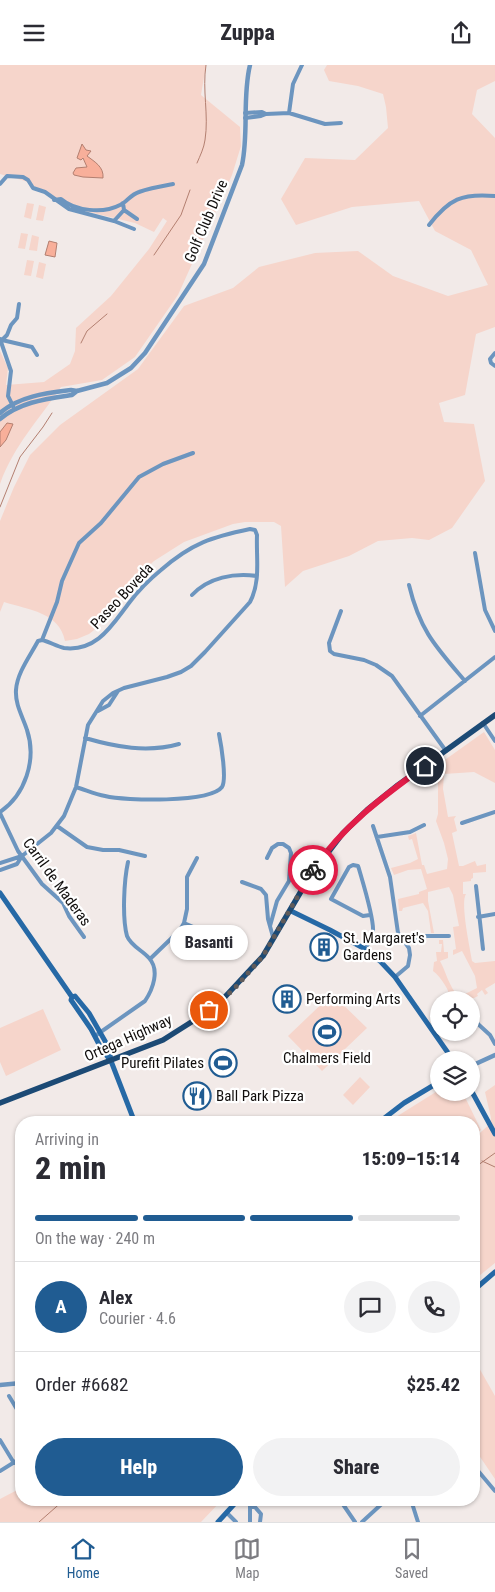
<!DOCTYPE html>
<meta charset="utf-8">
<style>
:root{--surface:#fff;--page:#f2f2f3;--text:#2b2b33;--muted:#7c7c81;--line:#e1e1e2;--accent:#205c92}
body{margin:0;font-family:"Roboto Condensed",sans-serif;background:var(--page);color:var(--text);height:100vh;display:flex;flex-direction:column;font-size:19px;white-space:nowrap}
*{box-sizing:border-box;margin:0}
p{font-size:16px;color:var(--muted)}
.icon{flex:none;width:28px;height:28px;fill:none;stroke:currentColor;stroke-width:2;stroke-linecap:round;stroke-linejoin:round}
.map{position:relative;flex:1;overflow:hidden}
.details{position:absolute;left:15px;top:1051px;width:465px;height:390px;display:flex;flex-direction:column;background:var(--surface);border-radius:20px;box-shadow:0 1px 4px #0004}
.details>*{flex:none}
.buttons{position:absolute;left:430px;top:926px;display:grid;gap:10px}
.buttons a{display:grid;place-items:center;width:50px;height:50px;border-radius:50%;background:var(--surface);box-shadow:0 1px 4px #0004;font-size:25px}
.pin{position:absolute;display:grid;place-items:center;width:42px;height:42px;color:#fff;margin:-21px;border:2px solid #fff;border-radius:50%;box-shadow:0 1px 5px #0007}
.courier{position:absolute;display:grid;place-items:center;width:50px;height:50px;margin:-25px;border:4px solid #e11d48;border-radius:50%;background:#fff;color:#222;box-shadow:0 1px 6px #0007}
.bubble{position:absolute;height:35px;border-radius:18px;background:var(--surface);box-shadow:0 1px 4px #0004;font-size:16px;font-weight:800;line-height:35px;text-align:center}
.head em{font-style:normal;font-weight:800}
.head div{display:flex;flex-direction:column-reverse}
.head{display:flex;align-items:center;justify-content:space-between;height:85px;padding:0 20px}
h1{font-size:32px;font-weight:800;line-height:38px}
.bar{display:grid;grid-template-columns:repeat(4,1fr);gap:8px 5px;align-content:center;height:60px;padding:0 20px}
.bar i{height:6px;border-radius:4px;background:var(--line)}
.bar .current{background:var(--accent)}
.bar p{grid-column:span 4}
.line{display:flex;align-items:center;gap:12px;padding:0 20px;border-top:1px solid var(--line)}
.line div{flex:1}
.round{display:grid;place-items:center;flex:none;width:52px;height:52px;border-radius:26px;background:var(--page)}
.button{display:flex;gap:10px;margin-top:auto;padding:10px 20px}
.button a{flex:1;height:58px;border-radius:30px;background:var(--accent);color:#fff;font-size:20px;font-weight:800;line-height:58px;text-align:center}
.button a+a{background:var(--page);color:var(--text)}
header{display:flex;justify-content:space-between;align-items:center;height:65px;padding:0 20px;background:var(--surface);font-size:22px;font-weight:800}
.tabs{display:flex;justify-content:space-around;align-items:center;height:70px;border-top:1px solid var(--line);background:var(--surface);font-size:14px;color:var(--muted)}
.tabs a{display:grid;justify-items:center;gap:2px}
.tabs .current{color:var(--accent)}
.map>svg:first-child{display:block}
</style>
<header><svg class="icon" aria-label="menu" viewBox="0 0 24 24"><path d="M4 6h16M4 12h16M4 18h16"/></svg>Zuppa<svg class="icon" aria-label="share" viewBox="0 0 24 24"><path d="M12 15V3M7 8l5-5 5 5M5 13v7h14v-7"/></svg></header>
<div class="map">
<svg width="495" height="1457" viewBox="0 0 495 1457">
<rect width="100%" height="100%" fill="#f2eae8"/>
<path fill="#f6d5cb" d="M0 0H206L201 30 240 62 241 81 232 110 178 230 135 292 102 315 61 322C38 356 14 380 0 419V286L8 303 6 320 44 317 70 299 75 286 76 263 111 231 149 184 167 156 163 153 154 167 135 158 72 143 25 116 0 109Z
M327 0H495V16L477 25 472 49 495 73V262L476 269 465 330 439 338 444 357 474 359 485 416 452 463 429 475 412 473 378 476 349 491 303 506 285 522 281 461 274 457H245L233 459 184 477 154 496 134 515 123 529 111 542 106 552 98 562 89 569 77 574 65 576C59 547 29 545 4 537L0 547V456L14 422 30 390 60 360 138 304 184 241 233 223 259 202 315 188 358 186 393 211 448 231 488 220 471 185 435 166 419 136 352 142 296 160 281 134 305 93 355 95 388 63 386 42 383 29 358 21 329 16 324 5Z
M27 138 34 139 31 154 24 152Z
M39 140 46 142 43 156 36 155Z
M21 168 28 169 25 184 18 183Z
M32 170 39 172 37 186 29 185Z
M27 195 34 196 31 211 24 210Z
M39 197 46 199 43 214 36 212Z
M484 667 495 685V718L474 707 444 709 443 724 448 752 456 751 454 754 457 766 452 768 459 801H463L475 796 477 801 486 799V807L473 808V813L471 814V816L463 817V829H466C460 838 470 883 472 896L475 898 495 896V918L485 924 488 928 485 930 482 925 477 929 478 931 470 935H451C450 926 441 912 433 906L434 897 437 896 436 887H441L442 879H439V875H443L444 887H448V893L440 896C446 907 449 922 459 932L477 923 475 911 462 886 453 890V885L456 884 453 862 459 861 453 830 449 822 428 827V836L434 868H431L428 846 423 838 403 843 402 846H399L398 834 419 829V827L427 824 421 804 408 805 394 810 391 803 410 798 418 794 412 774 409 775 408 771 416 768 422 800H424L427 809 447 804 448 794 444 778 436 756 438 749V719L437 716 421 712Z
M332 929 367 963 322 1006 288 971Z
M43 944 61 985 6 1011 0 997V963Z
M360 1012 370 1022 353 1040 343 1030Z
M495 1020V1198L474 1215V1073L490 1059 491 1053 485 1027Z
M439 1025V1028H463L481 1065 474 1070V1058L388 1057Z
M474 1294 495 1331V1414L474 1383Z
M21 1423V1435H222L201 1457H0V1434Z"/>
<path fill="#f8af9a" stroke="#b37f70" d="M82 79 86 85 91 86 87 91C95 97 104 102 103 113L83 112 74 110 73 108 76 103 87 102 83 93 81 95 77 93Z
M49 176 57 178 55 192 45 190Z
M7 358 13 359 6 375 0 382V367Z"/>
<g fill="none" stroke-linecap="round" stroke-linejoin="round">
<path stroke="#b37f70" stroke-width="1" d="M197 98C200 91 204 83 205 75 209 50 202 25 206 0
M154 190 181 150 190 125
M81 278 87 266 107 249
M0 442 20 392 43 362 52 348
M482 1096 495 1102
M474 1103 495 1088
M39 1457 64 1435"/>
<path stroke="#6c95bf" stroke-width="4" d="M245 48 262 47 266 49 289 48 325 59 341 58
M289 48 293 19 302 0
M245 53 261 51 266 49
M0 119 7 111 23 112 28 115 33 123 45 127 69 144 114 156 134 164
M54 135 61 134C75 146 103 149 120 140 127 137 130 130 139 127 150 123 162 121 173 119
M124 145 137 154
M114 156 124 145 123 138
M429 160C449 134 462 128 495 131
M0 274 11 306 8 331 13 341
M2 275 7 270 11 260 17 253 19 239
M2 275 32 282 37 290
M495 288 490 294 491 298 495 301
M475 488 485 545 495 566
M409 520C420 566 436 582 465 616
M192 530C209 512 234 508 257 511
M341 546 329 578 330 586 334 589 364 595 376 600 392 611 446 686
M42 575 57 537 62 516 79 478 101 458 139 412 163 399 193 388
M98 646 109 640 118 626
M420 651 495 592
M483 658 495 676
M85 673C116 682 147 688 179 679
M76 722C86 725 95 729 105 731 125 736 210 738 222 722 227 714 221 679 219 669
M0 747C25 730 37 695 27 665 23 652 15 640 16 625 17 608 30 591 38 576L42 575
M0 748 18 786 42 819 63 838 69 851 84 872
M462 758 495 747
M57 761 87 782 103 785H119L145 791
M373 761 390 812 398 868 409 883 410 890 408 901 395 912
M377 772 410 767 424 760
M267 793 272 783 278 779H283L289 783 291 788 289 816 277 836 270 861
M0 798 22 791
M0 805 17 799 22 791 51 768 64 751 76 722 88 660 103 636 113 628 124 623 167 612 181 607 191 601 205 587 250 537C261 516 256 493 257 470L255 465 250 464C212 472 192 478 161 505 150 514 138 526 129 538 112 560 97 587 64 583 56 581 50 577 42 575
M242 817 261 824 266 830 268 854 273 872
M476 821 483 884
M478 852 495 849
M184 858 198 864
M405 878 420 871H449
M365 884C368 879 373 872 373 866 374 853 363 818 359 804L358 801 353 800 349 802 331 834 363 851 370 850
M150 894 180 865 184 858 187 844V812L197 793
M471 946 478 959 490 970 495 979
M95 971 145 936C153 924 160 905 149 893 142 885 131 881 127 871 122 853 124 815 128 797
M9 1331 21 1351
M0 1375 14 1398
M474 1401 495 1426
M0 1406 21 1393
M340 1435 355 1457
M411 1435 418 1457
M250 1442H255L261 1449 260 1457
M227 1448 236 1457
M250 1457V1440L252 1435
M362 1457 386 1435"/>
<path stroke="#6c95bf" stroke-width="4.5" d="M0 348C19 331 47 328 71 325L77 326 107 318 131 303 145 288 204 199 242 100C249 67 242 33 250 0
M0 354C20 337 46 334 72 330L77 326
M471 1001 495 990
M0 1320 21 1318"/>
<path stroke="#2669a6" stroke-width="5" d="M0 828 72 932 71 935 91 964 102 985 111 996
M291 846 330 865 365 884 380 896 395 912 453 995
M72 932 75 931 89 948 109 983 111 996 135 1058
M471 1025 495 1069
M378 1058 404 1038 439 1017
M474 1225 495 1207
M218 1457 238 1435"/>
<path stroke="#1c4a75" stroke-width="5.5" d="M0 1038 163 975 201 951 223 934 263 891 310 811 343 768 367 745 398 720 495 650"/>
</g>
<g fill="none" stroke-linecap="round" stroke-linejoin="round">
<path stroke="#605b5a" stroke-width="5" stroke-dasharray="0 9" d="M209 945 234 924 263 891 313 805"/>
<path stroke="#e11d48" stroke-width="6" d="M313 805C342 762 383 731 425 701"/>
</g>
<defs>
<g id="building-ring" transform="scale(1.4375)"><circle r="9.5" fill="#fff" stroke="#205c92" stroke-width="1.5"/><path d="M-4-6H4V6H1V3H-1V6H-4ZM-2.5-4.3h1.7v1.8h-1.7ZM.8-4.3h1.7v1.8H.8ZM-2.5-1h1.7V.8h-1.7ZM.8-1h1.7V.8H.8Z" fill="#205c92"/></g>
<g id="stadium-ring" transform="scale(1.4375)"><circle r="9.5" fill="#fff" stroke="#205c92" stroke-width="1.5"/><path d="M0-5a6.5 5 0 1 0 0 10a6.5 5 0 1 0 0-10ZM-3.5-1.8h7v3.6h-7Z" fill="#205c92"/></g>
<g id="restaurant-ring" transform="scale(1.4375)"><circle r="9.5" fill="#fff" stroke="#205c92" stroke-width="1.5"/><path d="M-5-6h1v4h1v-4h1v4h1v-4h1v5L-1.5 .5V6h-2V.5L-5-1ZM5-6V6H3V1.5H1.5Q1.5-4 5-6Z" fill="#205c92"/></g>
</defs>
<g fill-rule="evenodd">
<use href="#building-ring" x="324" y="882"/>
<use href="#building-ring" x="287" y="934"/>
<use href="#stadium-ring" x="327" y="967"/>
<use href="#stadium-ring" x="223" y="998"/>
<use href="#restaurant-ring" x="197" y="1031"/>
</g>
<g text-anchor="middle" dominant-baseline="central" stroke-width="4.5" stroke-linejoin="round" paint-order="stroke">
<g font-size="15" fill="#110e0d" stroke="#fff">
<text transform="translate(206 156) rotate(-67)">Golf Club Drive</text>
<text transform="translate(122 531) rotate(-47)">Paseo Boveda</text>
<text transform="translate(57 817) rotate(54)">Carril de Maderas</text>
<text transform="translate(128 973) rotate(-24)">Ortega Highway</text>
</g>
<g font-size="15" fill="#110e0d" stroke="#fff" text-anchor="start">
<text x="343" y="873">St. Margaret's<tspan x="343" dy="17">Gardens</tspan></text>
<text x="306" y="934">Performing Arts</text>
<text x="327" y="993" text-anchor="middle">Chalmers Field</text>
<text x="204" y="998" text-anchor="end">Purefit Pilates</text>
<text x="216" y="1031">Ball Park Pizza</text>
</g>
</g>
</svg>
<div class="buttons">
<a><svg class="icon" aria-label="locate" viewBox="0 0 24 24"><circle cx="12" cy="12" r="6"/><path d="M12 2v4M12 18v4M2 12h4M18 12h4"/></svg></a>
<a><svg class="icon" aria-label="layers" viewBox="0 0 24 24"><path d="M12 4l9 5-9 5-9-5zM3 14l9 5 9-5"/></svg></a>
</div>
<div class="pin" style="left:209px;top:945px;background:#ea580c"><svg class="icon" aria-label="bag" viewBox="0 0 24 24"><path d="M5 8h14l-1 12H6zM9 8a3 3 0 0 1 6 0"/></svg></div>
<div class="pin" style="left:425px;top:701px;background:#1f2937"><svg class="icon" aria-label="home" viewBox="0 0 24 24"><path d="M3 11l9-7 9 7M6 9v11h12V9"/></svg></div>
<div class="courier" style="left:313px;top:805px"><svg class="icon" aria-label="bike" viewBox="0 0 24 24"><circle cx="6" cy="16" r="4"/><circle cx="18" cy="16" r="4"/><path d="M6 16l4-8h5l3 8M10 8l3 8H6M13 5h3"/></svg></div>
<div class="bubble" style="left:170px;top:860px;width:78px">Basanti</div>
<section class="details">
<div class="head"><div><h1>2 min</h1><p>Arriving in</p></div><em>15:09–15:14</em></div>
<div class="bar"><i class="current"></i><i class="current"></i><i class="current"></i><i></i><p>On the way · 240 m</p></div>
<div class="line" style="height:90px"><b class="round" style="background:var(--accent);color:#fff">A</b><div><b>Alex</b><p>Courier · 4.6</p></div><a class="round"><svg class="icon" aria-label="chat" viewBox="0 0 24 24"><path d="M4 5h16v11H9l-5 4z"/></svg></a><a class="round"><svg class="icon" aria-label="phone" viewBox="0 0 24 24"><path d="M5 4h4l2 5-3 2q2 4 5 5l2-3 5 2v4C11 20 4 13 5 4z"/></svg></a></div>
<div class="line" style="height:65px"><div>Order #6682</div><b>$25.42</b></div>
<div class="button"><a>Help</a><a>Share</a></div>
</section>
</div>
<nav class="tabs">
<a class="current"><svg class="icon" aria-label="home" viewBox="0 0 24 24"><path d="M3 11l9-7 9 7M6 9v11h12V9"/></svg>Home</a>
<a><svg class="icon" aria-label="map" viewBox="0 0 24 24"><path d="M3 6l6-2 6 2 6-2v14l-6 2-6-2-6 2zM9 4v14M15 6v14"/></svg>Map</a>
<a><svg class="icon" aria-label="saved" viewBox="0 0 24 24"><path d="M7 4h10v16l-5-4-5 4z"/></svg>Saved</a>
</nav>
